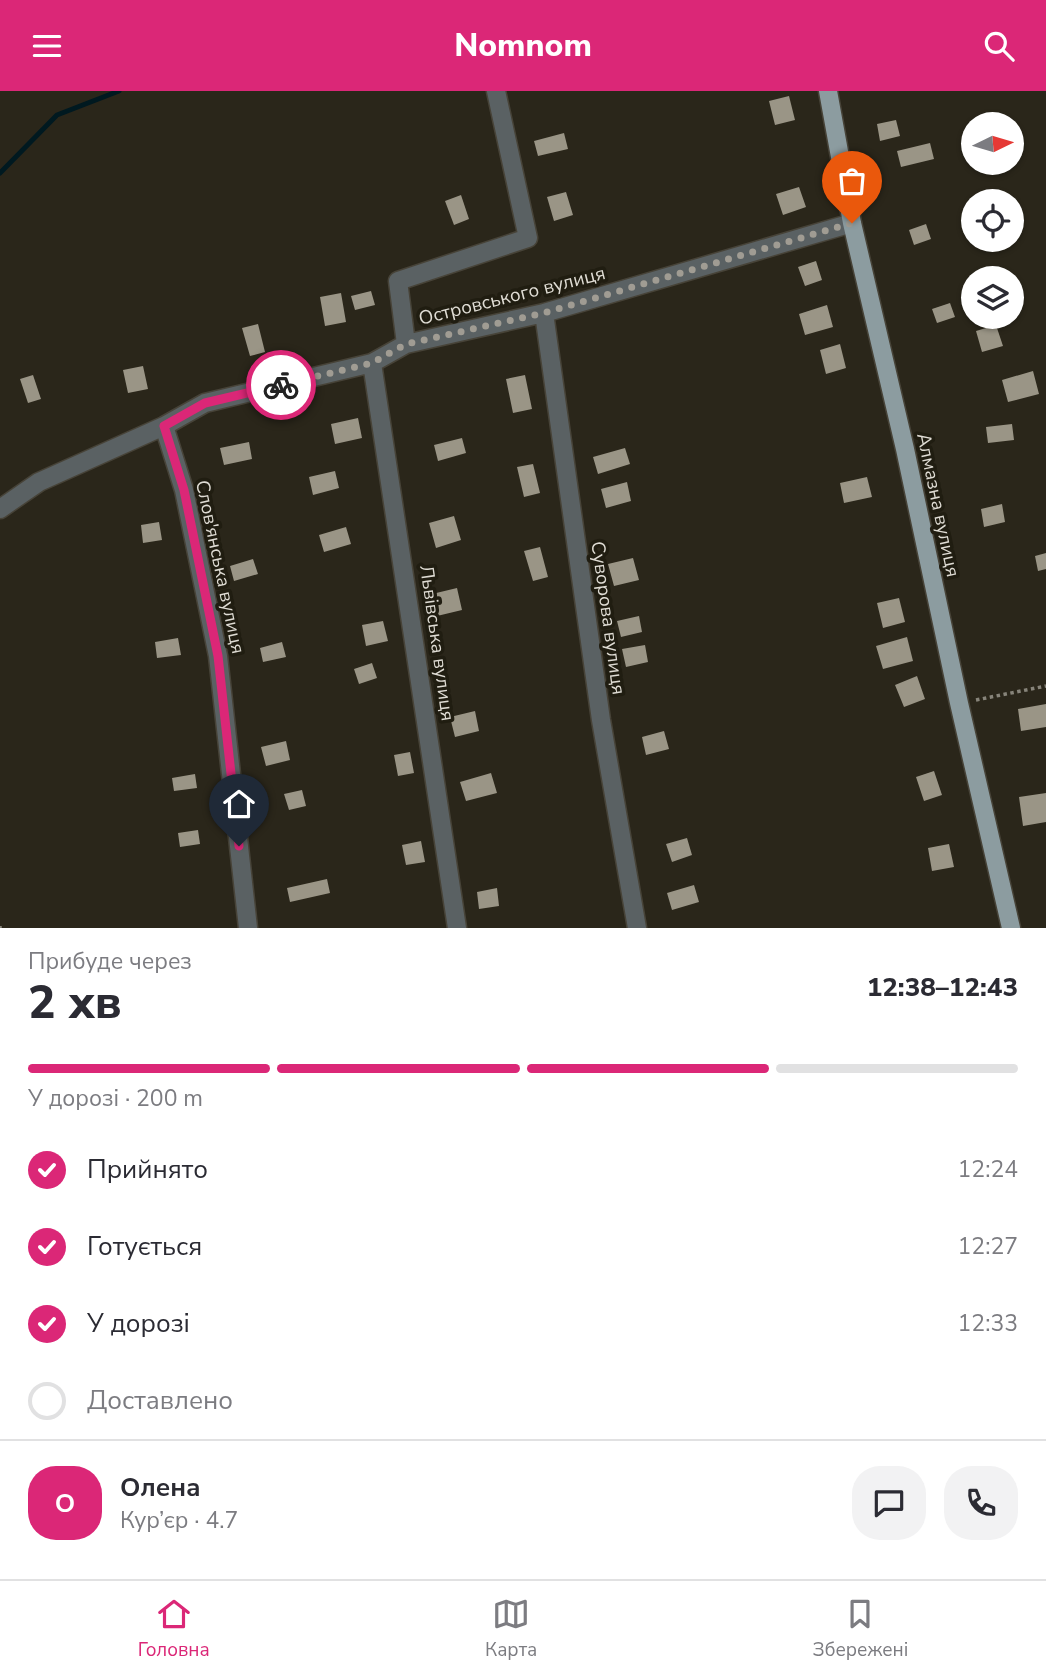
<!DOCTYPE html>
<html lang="uk">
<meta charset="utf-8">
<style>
:root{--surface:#fff;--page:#f2f2f3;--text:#2b2b33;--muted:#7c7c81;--line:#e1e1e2;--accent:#db2777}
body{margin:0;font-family:"Nunito Sans",sans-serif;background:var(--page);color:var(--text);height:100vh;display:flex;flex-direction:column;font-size:26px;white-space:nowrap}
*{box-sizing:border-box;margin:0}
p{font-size:23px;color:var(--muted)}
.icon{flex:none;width:38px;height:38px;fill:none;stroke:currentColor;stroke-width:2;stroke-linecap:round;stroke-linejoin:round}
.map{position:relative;height:837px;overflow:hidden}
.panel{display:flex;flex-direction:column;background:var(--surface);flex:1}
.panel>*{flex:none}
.needle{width:46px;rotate:85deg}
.tools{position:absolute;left:961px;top:21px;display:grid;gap:14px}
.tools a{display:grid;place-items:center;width:63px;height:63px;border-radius:50%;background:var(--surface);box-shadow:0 2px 5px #0004;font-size:35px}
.pin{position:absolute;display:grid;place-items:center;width:60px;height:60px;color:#fff;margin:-72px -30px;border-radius:50% 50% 50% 0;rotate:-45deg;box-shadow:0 0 7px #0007}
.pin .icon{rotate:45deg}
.courier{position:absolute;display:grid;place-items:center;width:70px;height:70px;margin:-35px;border:5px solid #db2777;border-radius:50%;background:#fff;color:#222;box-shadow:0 2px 9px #0007}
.head em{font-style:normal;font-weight:800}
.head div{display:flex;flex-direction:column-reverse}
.head{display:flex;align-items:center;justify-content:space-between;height:119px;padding:0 28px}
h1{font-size:46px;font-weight:800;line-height:52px}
.bar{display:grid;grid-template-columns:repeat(4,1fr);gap:10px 7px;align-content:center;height:84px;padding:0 28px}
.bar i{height:9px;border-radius:5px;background:var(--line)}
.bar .on{background:var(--accent)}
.bar p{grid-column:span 4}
.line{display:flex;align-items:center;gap:18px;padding:0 28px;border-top:2px solid var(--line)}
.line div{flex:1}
.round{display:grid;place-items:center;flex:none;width:74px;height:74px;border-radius:28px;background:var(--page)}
ol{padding:0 28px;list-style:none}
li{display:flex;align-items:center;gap:21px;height:77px}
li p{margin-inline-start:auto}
li .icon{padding:7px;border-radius:50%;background:var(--accent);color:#fff;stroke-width:4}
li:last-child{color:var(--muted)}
li i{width:38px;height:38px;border:4px solid var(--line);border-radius:50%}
header{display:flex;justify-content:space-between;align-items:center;height:91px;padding:0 28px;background:var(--accent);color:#fff;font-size:32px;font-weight:800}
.tab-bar{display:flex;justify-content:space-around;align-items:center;height:98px;border-top:2px solid var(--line);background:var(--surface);font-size:19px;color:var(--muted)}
.tab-bar a{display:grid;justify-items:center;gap:4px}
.tab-bar .on{color:var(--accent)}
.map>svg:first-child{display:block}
</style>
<header><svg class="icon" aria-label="menu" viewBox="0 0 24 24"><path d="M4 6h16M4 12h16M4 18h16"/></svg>Nomnom<svg class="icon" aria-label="search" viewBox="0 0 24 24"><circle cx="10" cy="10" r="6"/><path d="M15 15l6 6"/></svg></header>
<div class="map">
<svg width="1046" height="837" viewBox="0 0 1046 837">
<rect width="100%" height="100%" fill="#2a261a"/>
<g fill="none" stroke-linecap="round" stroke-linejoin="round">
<path stroke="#001920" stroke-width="5" d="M0 82 57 24 119 0"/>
</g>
<path fill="#9a9586" d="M789 5 795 29 775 34 769 10Z
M896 29 900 45 880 50 877 33Z
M564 42 568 58 538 65 534 50Z
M930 52 934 68 901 76 897 60Z
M799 96 806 116 783 124 776 103Z
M566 101 573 124 554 130 547 106Z
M461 104 469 128 454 134 445 110Z
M926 133 931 148 914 154 909 139Z
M816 170 822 189 805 195 798 176Z
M371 200 375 214 355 219 351 205Z
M341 202 346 231 325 235 320 206Z
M950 212 955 226 937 232 932 218Z
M827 214 833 236 805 244 799 223Z
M258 233 265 261 250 265 242 237Z
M996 234 1003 255 982 261 976 240Z
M840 253 846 277 826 283 820 259Z
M143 275 148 298 128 302 123 279Z
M1033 280 1039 303 1008 311 1002 289Z
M33 284 41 308 28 312 20 288Z
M525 284 532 318 513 322 506 288Z
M358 327 362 347 335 353 331 333Z
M1012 333 1014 349 988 352 986 336Z
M462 347 466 362 438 370 434 354Z
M249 351 252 368 224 374 220 357Z
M625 357 630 373 598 383 593 366Z
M533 373 540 402 524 406 517 376Z
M335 380 339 397 313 404 309 386Z
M867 386 872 406 844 412 840 392Z
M627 391 631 410 606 417 601 398Z
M1002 413 1005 431 984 436 981 418Z
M454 425 461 449 436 457 429 432Z
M159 431 162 449 143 452 141 434Z
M346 436 351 453 324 461 319 444Z
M540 456 548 486 533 490 524 460Z
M1046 462V478L1038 480 1035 465Z
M633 467 639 489 614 495 608 473Z
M253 468 258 483 234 490 230 475Z
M457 497 462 519 437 525 432 503Z
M899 507 905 531 883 537 877 512Z
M639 525 642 541 621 546 617 530Z
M383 530 388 550 366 555 362 534Z
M907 546 913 570 883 578 876 555Z
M178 547 181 564 157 567 155 551Z
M282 551 286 566 263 571 260 557Z
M645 554 648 571 626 576 622 558Z
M372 572 377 587 359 593 354 578Z
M917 585 925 608 904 616 895 594Z
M1046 613V636L1021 640 1018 618Z
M475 620 479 640 455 646 450 626Z
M664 640 669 658 646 664 642 646Z
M286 650 290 669 266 675 261 656Z
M410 661 414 682 398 685 394 664Z
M934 680 942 704 924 710 916 686Z
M491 682 497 702 466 710 460 691Z
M195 683 197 697 174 700 172 687Z
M302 699 306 715 289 719 284 703Z
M1046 702V731L1023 735 1019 706Z
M198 739 200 753 180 756 178 742Z
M687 747 692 764 672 771 666 753Z
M421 750 425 771 406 774 402 754Z
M949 753 954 776 932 780 928 757Z
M327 788 330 802 290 811 287 797Z
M694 794 699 811 672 819 667 802Z
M497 797 499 815 479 818 477 801Z"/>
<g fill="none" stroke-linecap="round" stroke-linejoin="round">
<g stroke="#474338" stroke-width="21">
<path id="minor" d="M544 222 601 629 637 837
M406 253 398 190 528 147 496 0
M372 272 457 837
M164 335 184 399 218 565 248 837
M0 418 39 391 164 335 205 312 372 272 406 253 544 222 852 132"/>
</g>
<g stroke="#474338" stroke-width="21">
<path id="major" d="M828 0 852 132 905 358 959 612 1011 837"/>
</g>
<path stroke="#87847a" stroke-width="3.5" stroke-dasharray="3.5 3.5" stroke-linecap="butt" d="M976 609 1046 595
M0 835V837"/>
<use href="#minor" stroke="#5a6163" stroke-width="18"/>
<use href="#major" stroke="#8c9ca0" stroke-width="18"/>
</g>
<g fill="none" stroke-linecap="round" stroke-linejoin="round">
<path stroke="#a09c93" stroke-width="7" stroke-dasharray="0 12.6" d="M281 294 372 272 406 253 544 222 852 132"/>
<path stroke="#db2777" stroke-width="9" d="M239 755 218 565 184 399 164 335 205 312 281 294"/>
</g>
<g text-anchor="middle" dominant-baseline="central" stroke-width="7" stroke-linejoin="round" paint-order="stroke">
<g font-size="19" fill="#dfdcd4" stroke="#201d11">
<text transform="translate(512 205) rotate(-14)">Островського вулиця</text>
<text transform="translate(938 414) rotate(78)">Алмазна вулиця</text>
<text transform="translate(220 476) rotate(78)">Слов'янська вулиця</text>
<text transform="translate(608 527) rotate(82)">Суворова вулиця</text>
<text transform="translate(437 552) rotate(82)">Львівська вулиця</text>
</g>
</g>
</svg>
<div class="tools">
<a><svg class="needle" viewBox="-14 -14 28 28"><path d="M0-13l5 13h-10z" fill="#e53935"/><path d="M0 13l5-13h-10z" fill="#7c7c81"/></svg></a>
<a><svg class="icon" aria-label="locate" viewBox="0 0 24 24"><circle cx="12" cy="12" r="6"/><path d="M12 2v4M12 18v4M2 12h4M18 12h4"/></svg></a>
<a><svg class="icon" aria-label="layers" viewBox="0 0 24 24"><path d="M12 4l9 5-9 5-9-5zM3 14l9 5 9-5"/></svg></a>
</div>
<div class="pin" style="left:852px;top:132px;background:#ea580c"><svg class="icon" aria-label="bag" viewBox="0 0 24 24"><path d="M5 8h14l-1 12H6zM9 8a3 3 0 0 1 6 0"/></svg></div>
<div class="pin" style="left:239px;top:755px;background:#1f2937"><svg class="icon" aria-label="home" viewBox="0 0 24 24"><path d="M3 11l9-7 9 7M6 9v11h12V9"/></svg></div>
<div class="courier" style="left:281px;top:294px"><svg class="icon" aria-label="bike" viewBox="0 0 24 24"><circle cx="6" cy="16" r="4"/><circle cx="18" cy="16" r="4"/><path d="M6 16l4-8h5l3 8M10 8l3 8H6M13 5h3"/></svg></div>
</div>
<section class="panel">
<div class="head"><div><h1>2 хв</h1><p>Прибуде через</p></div><em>12:38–12:43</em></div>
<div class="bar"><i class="on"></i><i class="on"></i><i class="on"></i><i></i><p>У дорозі · 200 m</p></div>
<ol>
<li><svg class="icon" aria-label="check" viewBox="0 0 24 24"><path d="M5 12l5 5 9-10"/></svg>Прийнято<p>12:24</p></li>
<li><svg class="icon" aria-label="check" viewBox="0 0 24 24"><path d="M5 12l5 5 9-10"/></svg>Готується<p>12:27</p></li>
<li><svg class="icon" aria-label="check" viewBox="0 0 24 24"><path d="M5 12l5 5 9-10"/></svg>У дорозі<p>12:33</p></li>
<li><i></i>Доставлено</li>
</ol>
<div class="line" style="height:126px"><b class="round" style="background:var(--accent);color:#fff">О</b><div><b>Олена</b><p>Кур’єр · 4.7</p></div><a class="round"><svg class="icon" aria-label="chat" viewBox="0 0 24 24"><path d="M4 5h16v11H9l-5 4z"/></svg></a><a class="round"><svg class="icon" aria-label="phone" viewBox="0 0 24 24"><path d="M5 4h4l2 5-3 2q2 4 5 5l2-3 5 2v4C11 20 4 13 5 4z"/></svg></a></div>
</section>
<nav class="tab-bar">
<a class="on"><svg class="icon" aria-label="home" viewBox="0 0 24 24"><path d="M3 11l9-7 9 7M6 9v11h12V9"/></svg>Головна</a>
<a><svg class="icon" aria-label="map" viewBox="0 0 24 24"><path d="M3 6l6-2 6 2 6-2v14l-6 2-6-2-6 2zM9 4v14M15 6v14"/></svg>Карта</a>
<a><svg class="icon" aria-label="saved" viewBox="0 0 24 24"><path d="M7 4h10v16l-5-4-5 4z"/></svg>Збережені</a>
</nav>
